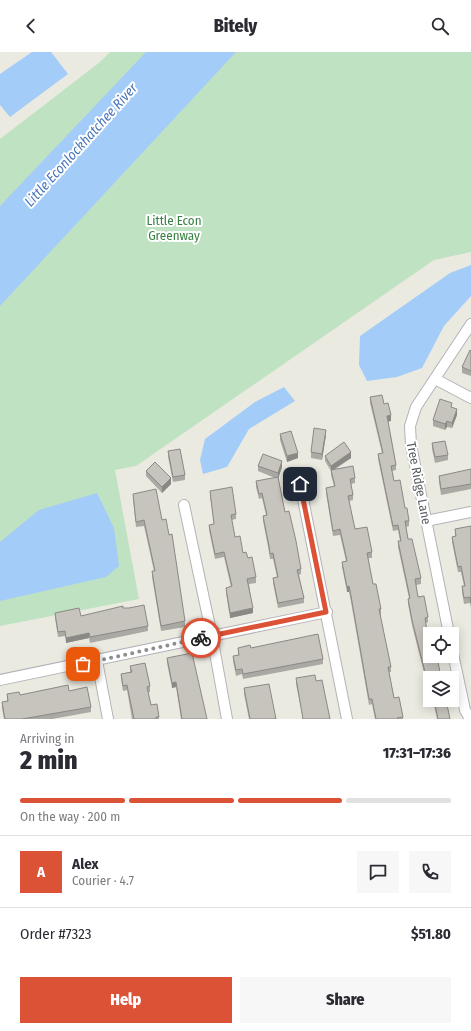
<!DOCTYPE html>
<meta charset="utf-8">
<style>
:root{--surface:#fff;--page:#f7f7f7;--text:#2b2b33;--muted:#7c7c81;--line:#e1e1e2;--accent:#dc5236}
body{margin:0;font-family:"Fira Sans Condensed",sans-serif;background:var(--page);color:var(--text);height:100vh;display:flex;flex-direction:column;font-size:15px;white-space:nowrap}
*{box-sizing:border-box;margin:0}
p{font-size:13px;color:var(--muted)}
.icon{flex:none;width:22px;height:22px;fill:none;stroke:currentColor;stroke-width:2;stroke-linecap:round;stroke-linejoin:round}
.map{position:relative;height:667px;overflow:hidden}
.details{display:flex;flex-direction:column;background:var(--surface);flex:1}
.details>*{flex:none}
.tools{position:absolute;left:423px;top:575px;display:grid;gap:8px}
.tools a{display:grid;place-items:center;width:36px;height:36px;border-radius:0px;background:var(--surface);box-shadow:0 2px 10px #0003;font-size:20px}
.pin{position:absolute;display:grid;place-items:center;width:34px;height:34px;color:#fff;margin:-17px;border-radius:8px;box-shadow:0 2px 6px #0006}
.courier{position:absolute;display:grid;place-items:center;width:40px;height:40px;margin:-20px;border:3px solid #dc5236;border-radius:50%;background:#fff;color:#222;box-shadow:0 1px 5px #0007}
.headline em{font-style:normal;font-weight:800}
.headline div{display:flex;flex-direction:column-reverse}
.headline{display:flex;align-items:center;justify-content:space-between;height:68px;padding:0 20px}
h1{font-size:26px;font-weight:800;line-height:30px}
.bar{display:grid;grid-template-columns:repeat(4,1fr);gap:6px 4px;align-content:center;height:48px;padding:0 20px}
.bar i{height:5px;border-radius:3px;background:var(--line)}
.bar .current{background:var(--accent)}
.bar p{grid-column:span 4}
.line{display:flex;align-items:center;gap:10px;padding:0 20px;border-top:1px solid var(--line)}
.line div{flex:1}
.round{display:grid;place-items:center;flex:none;width:42px;height:42px;border-radius:0px;background:var(--page)}
.cta{display:flex;gap:8px;margin-top:auto;padding:8px 20px}
.cta a{flex:1;height:46px;border-radius:0px;background:var(--accent);color:#fff;font-size:16px;font-weight:800;line-height:46px;text-align:center}
.cta a+a{background:var(--page);color:var(--text)}
header{display:flex;justify-content:space-between;align-items:center;height:52px;padding:0 20px;background:var(--surface);font-size:18px;font-weight:800}
.map>svg:first-child{display:block}
</style>
<header><svg class="icon" aria-label="back" viewBox="0 0 24 24"><path d="M15 5l-7 7 7 7"/></svg>Bitely<svg class="icon" aria-label="search" viewBox="0 0 24 24"><circle cx="10" cy="10" r="6"/><path d="M15 15l6 6"/></svg></header>
<div class="map">
<svg width="471" height="667" viewBox="0 0 471 667">
<rect width="100%" height="100%" fill="#ebeae1"/>
<path fill="#bfe2c2" d="M110 0H471V200L434 208 136 414 115 418 139 547 0 574V87L100 10Z"/>
<path fill="#a4ccf9" d="M32 0H51L68 22 10 65 0 53V22Z
M146 0H236L0 254V154Z
M471 213V244L444 274 422 316 397 325 367 329 359 313 360 284 450 221Z
M284 335 295 349 249 377 227 415 203 422 200 408 205 387 255 350Z
M97 441 114 476 119 514 106 525 0 549V490L39 458Z"/>
<g fill="none" stroke-linecap="round" stroke-linejoin="round">
<g stroke="#b2b3b8" stroke-width="12">
<path id="minor" d="M435 327 471 346
M300 432 347 667
M184 453 212 584 227 667
M426 469 471 460
M449 582 411 393 410 374 416 355 471 272
M452 597 465 658 470 667
M97 609 108 667
M0 628 327 560"/>
</g>
<use href="#minor" stroke="#fff" stroke-width="10"/>
</g>
<path fill="#aba9a3" d="M471 299V324L462 321V315Z
M370 345 384 352 391 369H388L396 413V418L392 419 394 429 405 456 409 469V474L406 475 408 487 421 526V532L416 533 418 545 428 565V570L426 571 430 630V628L426 629 412 573 408 552V547L409 546 398 495V489H400L398 478 393 479 378 407V402L382 401 370 351Z
M452 356 457 363 452 376 447 375 445 378 433 374V368Z
M280 382 298 406 287 410 280 388Z
M326 383 322 408 311 406V400Z
M432 391 448 403V408L435 411 432 397Z
M168 399 185 423V428L173 430 168 405Z
M325 404 351 406 334 418 355 426V431L351 432 353 443V448L349 449 355 477 372 500V506H368L373 532 381 557V563H380L391 615V620H389L394 646 403 665V667H375L372 652 369 653 351 550 349 540H347L342 515V510L346 509 340 483 333 484 326 441V436L334 434 331 423V419L325 409Z
M258 414 282 415 278 426 285 460 301 517V522L299 523 304 546V551L278 556 273 531V526L277 525 273 507H270L269 500 263 469V464L266 463 262 446 259 447 256 435V429L275 426 258 419Z
M471 417V437L441 443 439 430V424Z
M146 419 171 432 162 441 146 424Z
M210 439 236 462V467L231 468 235 485 243 501 248 506 256 525V531L249 532 253 561 230 566 226 541V536L231 535 224 505 215 507 209 478V473L214 472 210 444Z
M133 442 162 468 185 569V575L161 579 152 525V519H154L144 474 136 475 133 447Z
M471 474V556L470 551 464 552 462 540V534H464L461 520H458L452 490V485L455 484V477Z
M123 556 148 574V579L90 591 89 586 66 591 65 584 58 585 55 566V561L81 564Z
M238 596H251L323 607V612L243 627 242 622 236 624 233 609V604L238 603Z
M167 606 207 667H181L176 635 172 636 167 611Z
M130 614 150 634V640H148L151 653 159 665V667H132L127 638 123 639 121 627V622L130 620Z
M296 626 316 629 330 667H303L296 632Z
M244 636 276 667H249L244 642Z
M69 639 91 655V660L52 667H4L2 656V650L7 649V642L20 643Z
M433 648H446L450 667H437Z"/>
<path fill="#8b8985" d="M457 357V363L452 376V371Z
M391 363V369L387 370V364Z
M447 369V375L445 378V372Z
M326 378V383L322 408V402Z
M351 400V406L331 419V414Z
M298 401V406L287 410V404Z
M282 409V415L278 427V421Z
M171 426V432L162 441V435Z
M349 534V540H347V535Z
M253 556V561L230 566V561Z
M89 581V586L66 591V586Z
M176 630V635L172 636V631Z"/>
<path fill="#c7c4be" stroke="#8b8985" d="M470 298 471 299V319L462 315Z
M382 343 384 352 388 351 391 363 387 364 396 413 391 414 394 429 400 428 405 456H407L409 469H405L408 487H412L421 526 415 527 418 545 424 544 428 565 425 566 427 579 431 578 432 582H430V604H437L441 626H430V623L426 624 412 568 408 547 410 546 398 489H401L398 473 393 474 378 402 383 401 370 345Z
M440 347 452 351 451 355 457 357 452 371 447 369 445 372 433 368Z
M314 376 326 378 322 402 311 400Z
M291 379 298 401 287 404 280 382Z
M445 389 448 403 435 405 432 391Z
M344 390 351 400 331 414 325 404Z
M180 397 185 423 173 425 168 399Z
M263 402 282 409 278 421 258 414Z
M155 410 171 426 162 435 146 419Z
M353 414 355 426 350 427 353 443 348 444 355 477 367 475 372 500 367 501 373 532H376L381 557H379L391 615H388L394 646 399 645 403 665 397 666 398 667H376L372 647H369L351 544 349 534 347 535 342 510 347 509 340 477 333 479 326 436 335 434 331 418Z
M471 417V432L441 437 439 424Z
M278 425 285 460 289 459 296 489 301 517 297 518 304 546 278 551 273 526 278 525 273 501 270 502 269 494 263 464 267 463 262 441 259 442 256 429Z
M232 435 236 462 231 463 235 485 240 484 243 501 246 500 248 506 252 505 256 525 247 527 253 556 230 561 226 536 232 534 224 500 215 502 209 473 214 472 210 439Z
M156 437 162 468 166 467 169 483 172 482 185 569 161 574 152 519H155L144 468 136 470 133 442Z
M471 474V551L470 545 464 546 462 534H465L461 514 458 515 452 485 456 484 455 477Z
M144 553 148 574 90 585 89 581 66 586 65 579 58 580 55 561 79 556 81 564 123 554V556H129Z
M318 582 323 607 243 622 242 617 236 618 233 604 239 603 238 596 250 593 251 596Z
M192 601 207 667H182L176 630 172 631 167 606Z
M145 611 150 634 147 635 151 653 157 652 159 665H156V667H134L127 633 123 634 121 622 132 620 130 614Z
M315 623 316 629 322 628 330 667H303L296 626Z
M269 632 276 667H250L244 636Z
M68 633 69 639 87 635 91 655 22 667H5L2 650 8 649 7 642 19 640 20 643Z
M434 648H446L450 667H438Z"/>
<g fill="none" stroke-linecap="round" stroke-linejoin="round">
<path stroke="#8d8e8e" stroke-width="4" stroke-dasharray="0 7.2" d="M83 612 201 586"/>
<path stroke="#dc5236" stroke-width="5" d="M201 586 326 560 300 432"/>
</g>
<g text-anchor="middle" dominant-baseline="central" stroke-width="4" stroke-linejoin="round" paint-order="stroke">
<g font-size="13" fill="#3a8043" stroke="#fff">
<text x="174" y="168">Little Econ<tspan x="174" dy="15">Greenway</tspan></text>
</g>
<g font-size="13" fill="#5a5c61" stroke="#fff">
<text transform="translate(419 431) rotate(79)">Tree Ridge Lane</text>
</g>
<g font-size="14" font-style="italic" fill="#4976ba" stroke="#fff">
<text transform="translate(81 93) rotate(-48)">Little Econlockhatchee River</text>
</g>
</g>
</svg>
<div class="tools">
<a><svg class="icon" aria-label="locate" viewBox="0 0 24 24"><circle cx="12" cy="12" r="6"/><path d="M12 2v4M12 18v4M2 12h4M18 12h4"/></svg></a>
<a><svg class="icon" aria-label="layers" viewBox="0 0 24 24"><path d="M12 4l9 5-9 5-9-5zM3 14l9 5 9-5"/></svg></a>
</div>
<div class="pin" style="left:83px;top:612px;background:#ea580c"><svg class="icon" aria-label="bag" viewBox="0 0 24 24"><path d="M5 8h14l-1 12H6zM9 8a3 3 0 0 1 6 0"/></svg></div>
<div class="pin" style="left:300px;top:432px;background:#1f2937"><svg class="icon" aria-label="home" viewBox="0 0 24 24"><path d="M3 11l9-7 9 7M6 9v11h12V9"/></svg></div>
<div class="courier" style="left:201px;top:586px"><svg class="icon" aria-label="bike" viewBox="0 0 24 24"><circle cx="6" cy="16" r="4"/><circle cx="18" cy="16" r="4"/><path d="M6 16l4-8h5l3 8M10 8l3 8H6M13 5h3"/></svg></div>
</div>
<section class="details">
<div class="headline"><div><h1>2 min</h1><p>Arriving in</p></div><em>17:31–17:36</em></div>
<div class="bar"><i class="current"></i><i class="current"></i><i class="current"></i><i></i><p>On the way · 200 m</p></div>
<div class="line" style="height:72px"><b class="round" style="background:var(--accent);color:#fff">A</b><div><b>Alex</b><p>Courier · 4.7</p></div><a class="round"><svg class="icon" aria-label="chat" viewBox="0 0 24 24"><path d="M4 5h16v11H9l-5 4z"/></svg></a><a class="round"><svg class="icon" aria-label="phone" viewBox="0 0 24 24"><path d="M5 4h4l2 5-3 2q2 4 5 5l2-3 5 2v4C11 20 4 13 5 4z"/></svg></a></div>
<div class="line" style="height:52px"><div>Order #7323</div><b>$51.80</b></div>
<div class="cta"><a>Help</a><a>Share</a></div>
</section>
